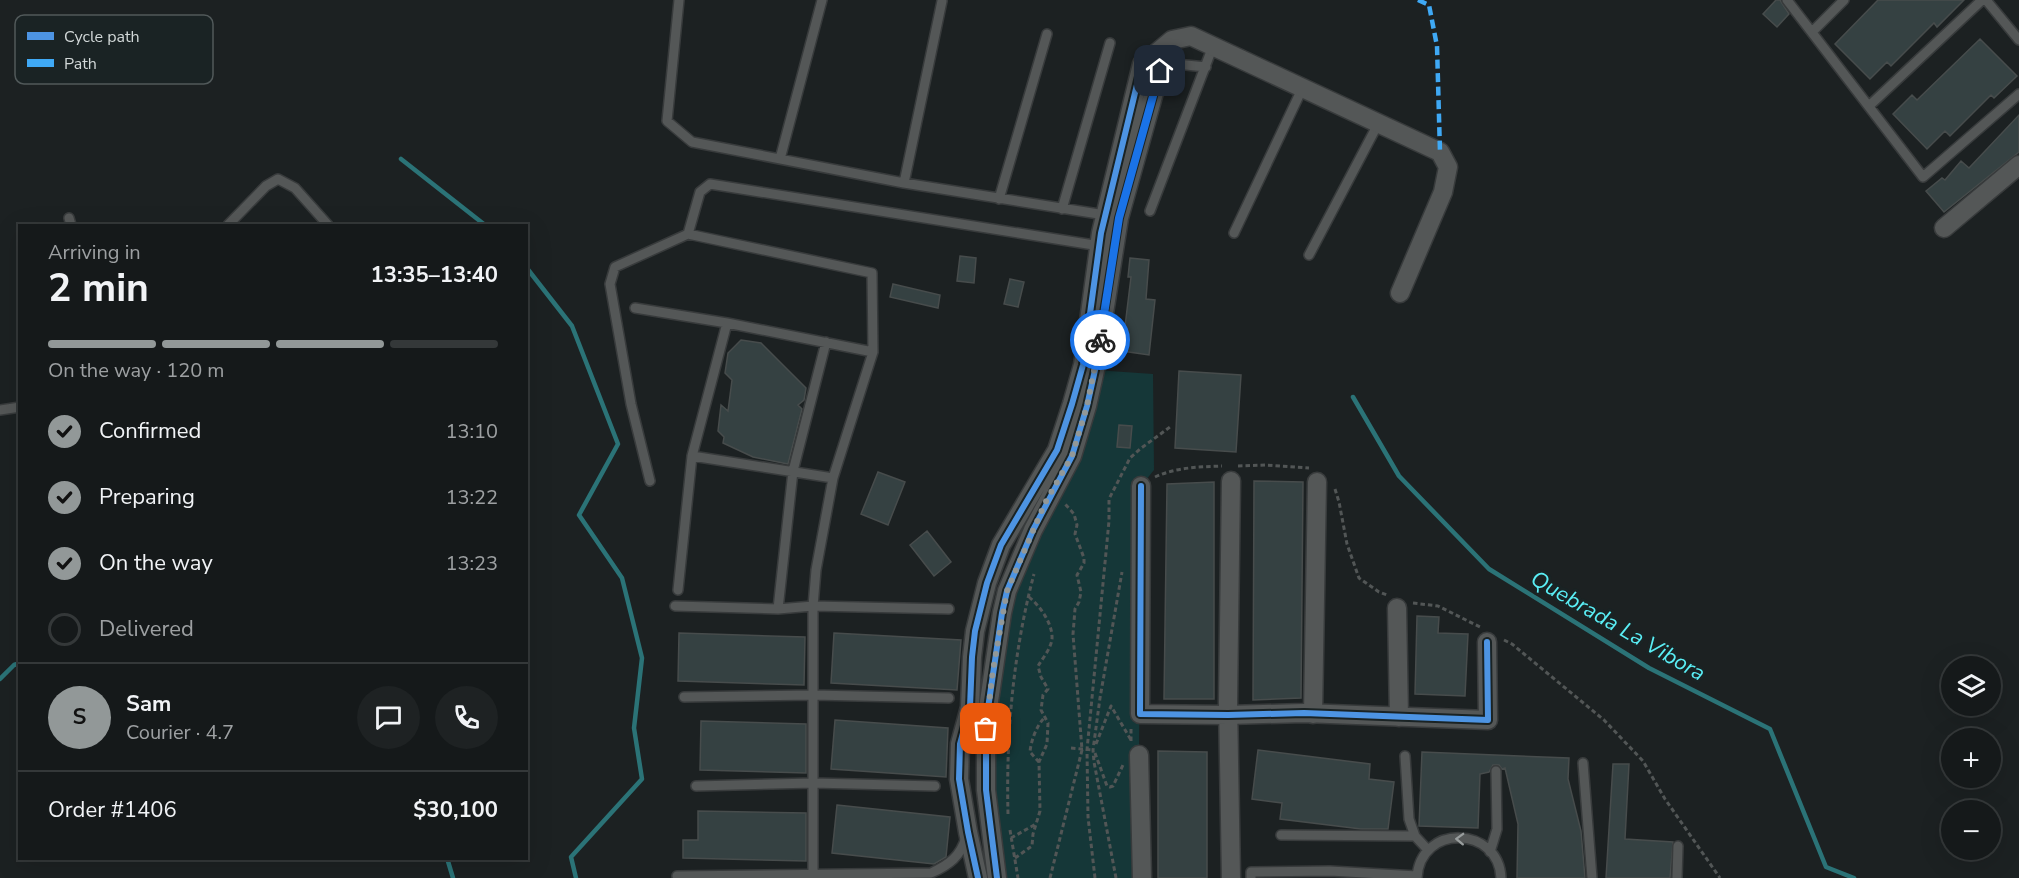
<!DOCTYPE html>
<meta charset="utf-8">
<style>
:root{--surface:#15191a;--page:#1e2223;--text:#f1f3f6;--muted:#9da0a2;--line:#343839;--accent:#929898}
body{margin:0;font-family:"Nunito Sans",sans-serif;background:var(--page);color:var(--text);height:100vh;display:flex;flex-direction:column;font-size:22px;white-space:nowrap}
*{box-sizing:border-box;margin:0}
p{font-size:20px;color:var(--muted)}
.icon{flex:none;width:33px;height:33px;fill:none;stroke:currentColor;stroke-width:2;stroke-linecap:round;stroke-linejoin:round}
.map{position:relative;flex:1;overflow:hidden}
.details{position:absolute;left:18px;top:224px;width:510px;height:636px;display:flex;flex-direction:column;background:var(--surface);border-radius:0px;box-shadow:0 6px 24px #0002,0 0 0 2px var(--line)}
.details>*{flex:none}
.tools{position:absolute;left:1941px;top:656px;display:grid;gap:12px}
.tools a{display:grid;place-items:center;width:60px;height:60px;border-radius:50%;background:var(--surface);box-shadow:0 6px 24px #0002,0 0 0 2px var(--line);font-size:30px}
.pin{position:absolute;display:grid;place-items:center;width:51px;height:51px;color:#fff;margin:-26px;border-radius:12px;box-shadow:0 3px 9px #0006}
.courier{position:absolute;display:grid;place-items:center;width:60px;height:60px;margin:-30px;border:4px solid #1a73e8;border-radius:50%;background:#fff;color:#222;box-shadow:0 2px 8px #0007}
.head em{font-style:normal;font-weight:700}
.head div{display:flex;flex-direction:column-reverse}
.head{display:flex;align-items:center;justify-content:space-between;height:102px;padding:0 30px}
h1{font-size:39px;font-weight:700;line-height:45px}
.bar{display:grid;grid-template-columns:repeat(4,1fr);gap:9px 6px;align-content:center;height:72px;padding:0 30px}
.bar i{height:8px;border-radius:4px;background:var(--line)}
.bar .active{background:var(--accent)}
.bar p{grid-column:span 4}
.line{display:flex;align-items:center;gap:15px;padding:0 30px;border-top:2px solid var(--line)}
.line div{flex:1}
.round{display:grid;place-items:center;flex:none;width:63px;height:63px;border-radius:32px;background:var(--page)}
ol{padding:0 30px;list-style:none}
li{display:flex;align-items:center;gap:18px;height:66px}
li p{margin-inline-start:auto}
li .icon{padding:6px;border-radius:50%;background:var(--accent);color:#111;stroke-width:4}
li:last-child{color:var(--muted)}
li i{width:33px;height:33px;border:3px solid var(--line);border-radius:50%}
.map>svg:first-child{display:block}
</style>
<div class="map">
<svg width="2019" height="878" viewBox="0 0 2019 878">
<rect width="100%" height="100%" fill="#1c2122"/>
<path fill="#153738" d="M1095 370 1153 374 1154 470 1141 486 1139 755 1142 878H997L986 790 1002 613Z"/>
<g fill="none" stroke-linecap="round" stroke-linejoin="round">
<path stroke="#2b7377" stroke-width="4.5" d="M401 159 485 225
M526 267 572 326 618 444 579 515 622 578 642 658 634 728 642 779 571 857 576 878
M1353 397 1399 476 1489 569 1649 668 1770 729 1826 867 1854 878
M0 679 14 665 20 663
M447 858 453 878"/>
</g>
<path fill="#354142" stroke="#474c4c" stroke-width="1.5" d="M1776 0H1780L1789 14 1777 27 1763 14Z
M1878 0H1964L1937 27 1934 23 1891 66 1887 62 1870 79 1835 44Z
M1980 39 2017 76 1994 98 1991 95 1950 136 1945 131 1927 149 1893 114 1912 95 1917 100Z
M2019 115V152L1944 212 1926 191 1942 178 1945 180 1961 161 1969 168Z
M960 256 976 258 974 283 957 281Z
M1130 258 1149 260 1146 299 1155 300 1149 355 1122 351 1131 277H1128Z
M1010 279 1024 282 1018 307 1004 304Z
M893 284 940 295 938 308 890 297Z
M741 340 761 343 806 388 804 400 798 405 802 409 788 464 753 457 723 443 724 437 718 431 721 405 728 411 732 380 725 373 728 353Z
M1179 371 1241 375 1236 452 1175 448Z
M1119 425 1132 426 1130 448 1117 447Z
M878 472 905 482 888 525 861 514Z
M1254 481 1303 482 1301 698 1253 700Z
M1214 482V699H1164L1167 484Z
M927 531 951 562 934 576 910 545Z
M1417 616 1439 617 1438 633 1468 634 1465 696 1415 694Z
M679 633 805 637 804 685 678 681Z
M834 633 961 640 957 690 831 683Z
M835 720 948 728 946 777 831 769Z
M701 721 806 724V773L700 770Z
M1258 750 1370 764 1369 779 1394 782 1388 829H1361L1280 819 1282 803 1252 799Z
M1158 751 1207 752V878H1158Z
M1422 752 1569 758 1568 779 1581 831 1585 878H1517L1518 824 1505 768 1502 769 1499 765H1493L1489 772 1480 774 1478 828 1419 826Z
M1613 764H1629L1625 839 1673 842 1670 878H1606Z
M837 805 950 817 946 857 934 864 832 853Z
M698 811 806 813V861L683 858V840H698Z"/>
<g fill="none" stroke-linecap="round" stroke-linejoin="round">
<g stroke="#383b3c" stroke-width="12">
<path id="lane" d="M679 0 667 121 692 142 904 183 1105 215
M1787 0 1923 177 2019 94
M1986 0 2019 40
M1812 32 1844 0
M1156 55 1176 64 1206 67
M1869 106 1982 0
M780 159 822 0
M904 183 942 1
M999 199 1047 34
M1062 209 1110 43
M1150 211 1213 46
M69 218 71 225
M228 225 266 186 278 179 295 188 328 225
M1234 233 1303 87
M688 234 872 273 873 352 833 478 816 570 813 606V874
M1309 255 1378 124
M635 308 727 323 873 352
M0 410 20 407
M692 456 833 478
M650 481 631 404 610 284 615 267 688 234 700 192 710 184 1100 246
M678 590 692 456 727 323
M675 606 778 609 813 606 949 609
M778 609 793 471 826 342
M684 697 813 695 949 698
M1405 756 1409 819 1415 836 1428 850
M1583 763 1592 878
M696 786 813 783 935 786
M1281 835 1415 836
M1490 852 1497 829 1496 771
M677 876 931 873C949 865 961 856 966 837
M1251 878V872L1330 871 1417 876
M1417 878C1420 823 1499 826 1501 878
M1677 878 1678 846"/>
</g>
<g stroke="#383b3c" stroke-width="21">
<path id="street" d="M1154 55 1172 40 1191 36 1440 152 1448 167 1443 192 1400 293
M1944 228 2019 165
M1231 481 1228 702 1231 878
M1141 486 1140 714 1228 715 1304 713 1488 720 1487 642
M1397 608 1399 717
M1313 714 1317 482
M1139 755 1142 878
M978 878 968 832 959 779 960 744 970 707 972 657 975 631 987 583 1001 545 1057 450 1072 404 1083 365 1101 233 1142 64 1154 55 1160 71 1119 218 1095 370 1087 406 1072 456 1033 530 1007 591 1002 613 986 722V790L997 878"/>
</g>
<path stroke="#525656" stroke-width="3" stroke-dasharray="4.5 3" stroke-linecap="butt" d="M1238 466 1266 465 1309 468
M1155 477C1177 467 1199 467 1222 466
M1335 489 1339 502 1347 544 1359 578 1379 592 1387 595
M1413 603 1438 606 1480 627
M1504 640 1512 644 1604 720 1643 761 1665 799 1720 878
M1131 741V727
M1096 744 1111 706 1131 740
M1071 748 1093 750
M1095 753 1107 786 1110 787 1113 786 1123 765
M1039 762 1030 752C1031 740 1037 725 1045 717
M1008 814C1006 734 1013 653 1034 574
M1010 830 1018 878
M1011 838 1036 824
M1015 858 1032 846 1033 834 1040 811 1039 762 1047 744 1048 723 1041 710 1043 695 1048 689 1041 677 1038 666C1043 658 1051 648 1052 639 1053 624 1040 606 1029 597
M1050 878 1082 750 1073 634 1075 609 1079 602 1081 592 1077 575 1084 563V558L1075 534 1077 525 1074 514 1065 504
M1095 878 1088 817 1087 750 1109 521V499L1130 458 1140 449 1170 427
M1116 878 1094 762 1093 750 1100 698 1122 572"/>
<use href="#lane" stroke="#545757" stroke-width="9"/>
<use href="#street" stroke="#545757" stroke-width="18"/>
<path stroke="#3fa9f5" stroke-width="4.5" stroke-dasharray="9 4.5" stroke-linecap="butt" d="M1418 0 1429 5 1437 46 1440 152"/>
<g stroke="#1a2324" stroke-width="10">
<path id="cycleway" d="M1141 486 1140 714 1228 715 1304 713 1488 720 1487 642
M978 878 968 832 959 779 960 744 970 707 972 657 975 631 987 583 1001 545 1057 450 1072 404 1083 365 1101 233 1142 64 1154 55 1160 71 1119 218 1095 370 1087 406 1072 456 1033 530 1007 591 1002 613 986 722V790L997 878"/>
</g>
<use href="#cycleway" stroke="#4d94e3" stroke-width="6"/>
</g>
<defs><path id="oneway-chevron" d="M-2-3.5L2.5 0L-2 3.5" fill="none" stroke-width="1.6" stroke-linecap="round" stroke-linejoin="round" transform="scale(1.5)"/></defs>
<use stroke="#999e9e" href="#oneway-chevron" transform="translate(1460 839) rotate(-178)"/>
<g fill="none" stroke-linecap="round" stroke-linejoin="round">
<path stroke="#929898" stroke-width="6" stroke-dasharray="0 10.8" d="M986 729 993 670 1007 591 1045 503 1072 456 1087 406 1100 340"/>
<path stroke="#1a73e8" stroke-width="8" d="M1100 340 1119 218 1160 71"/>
</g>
<g text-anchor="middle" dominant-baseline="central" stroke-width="6" stroke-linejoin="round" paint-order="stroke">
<g font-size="22" font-style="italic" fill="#5aeef5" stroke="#1a2324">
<text transform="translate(1618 626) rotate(30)">Quebrada La Vibora</text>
</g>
</g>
<rect x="15" y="15" width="198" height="69" rx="9" fill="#1a2324" stroke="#51595a" stroke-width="1.5"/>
<rect x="27" y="32" width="27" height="8" fill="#4d94e3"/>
<rect x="27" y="59" width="27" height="8" fill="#3fa9f5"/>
<g font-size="16" fill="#d2d8d8">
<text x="64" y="42">Cycle path</text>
<text x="64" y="69">Path</text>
</g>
</svg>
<div class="tools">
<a><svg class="icon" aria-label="layers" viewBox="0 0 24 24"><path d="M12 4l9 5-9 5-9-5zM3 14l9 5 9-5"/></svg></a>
<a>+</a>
<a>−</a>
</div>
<div class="pin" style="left:986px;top:729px;background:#ea580c"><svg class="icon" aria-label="bag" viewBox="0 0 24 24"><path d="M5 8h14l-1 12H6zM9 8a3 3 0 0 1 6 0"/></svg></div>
<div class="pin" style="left:1160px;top:71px;background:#1f2937"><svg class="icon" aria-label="home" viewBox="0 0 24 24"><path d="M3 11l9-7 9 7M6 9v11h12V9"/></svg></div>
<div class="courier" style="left:1100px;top:340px"><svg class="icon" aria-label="bike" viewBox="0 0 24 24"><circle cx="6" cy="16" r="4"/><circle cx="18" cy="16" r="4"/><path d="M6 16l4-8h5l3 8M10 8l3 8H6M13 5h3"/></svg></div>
<section class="details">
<div class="head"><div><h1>2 min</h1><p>Arriving in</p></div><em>13:35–13:40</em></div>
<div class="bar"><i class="active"></i><i class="active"></i><i class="active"></i><i></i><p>On the way · 120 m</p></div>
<ol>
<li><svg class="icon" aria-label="check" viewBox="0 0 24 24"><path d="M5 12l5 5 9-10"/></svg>Confirmed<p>13:10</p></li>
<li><svg class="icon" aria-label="check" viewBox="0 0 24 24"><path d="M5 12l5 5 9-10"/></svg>Preparing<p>13:22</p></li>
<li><svg class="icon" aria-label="check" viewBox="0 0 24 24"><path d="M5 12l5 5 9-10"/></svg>On the way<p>13:23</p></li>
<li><i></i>Delivered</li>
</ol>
<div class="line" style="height:108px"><b class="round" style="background:var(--accent);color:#111">S</b><div><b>Sam</b><p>Courier · 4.7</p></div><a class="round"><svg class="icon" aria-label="chat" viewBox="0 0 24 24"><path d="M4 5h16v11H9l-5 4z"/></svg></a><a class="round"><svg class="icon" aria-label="phone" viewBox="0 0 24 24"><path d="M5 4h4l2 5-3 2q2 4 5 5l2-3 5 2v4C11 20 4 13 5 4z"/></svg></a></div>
<div class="line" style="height:78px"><div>Order #1406</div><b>$30,100</b></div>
</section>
</div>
